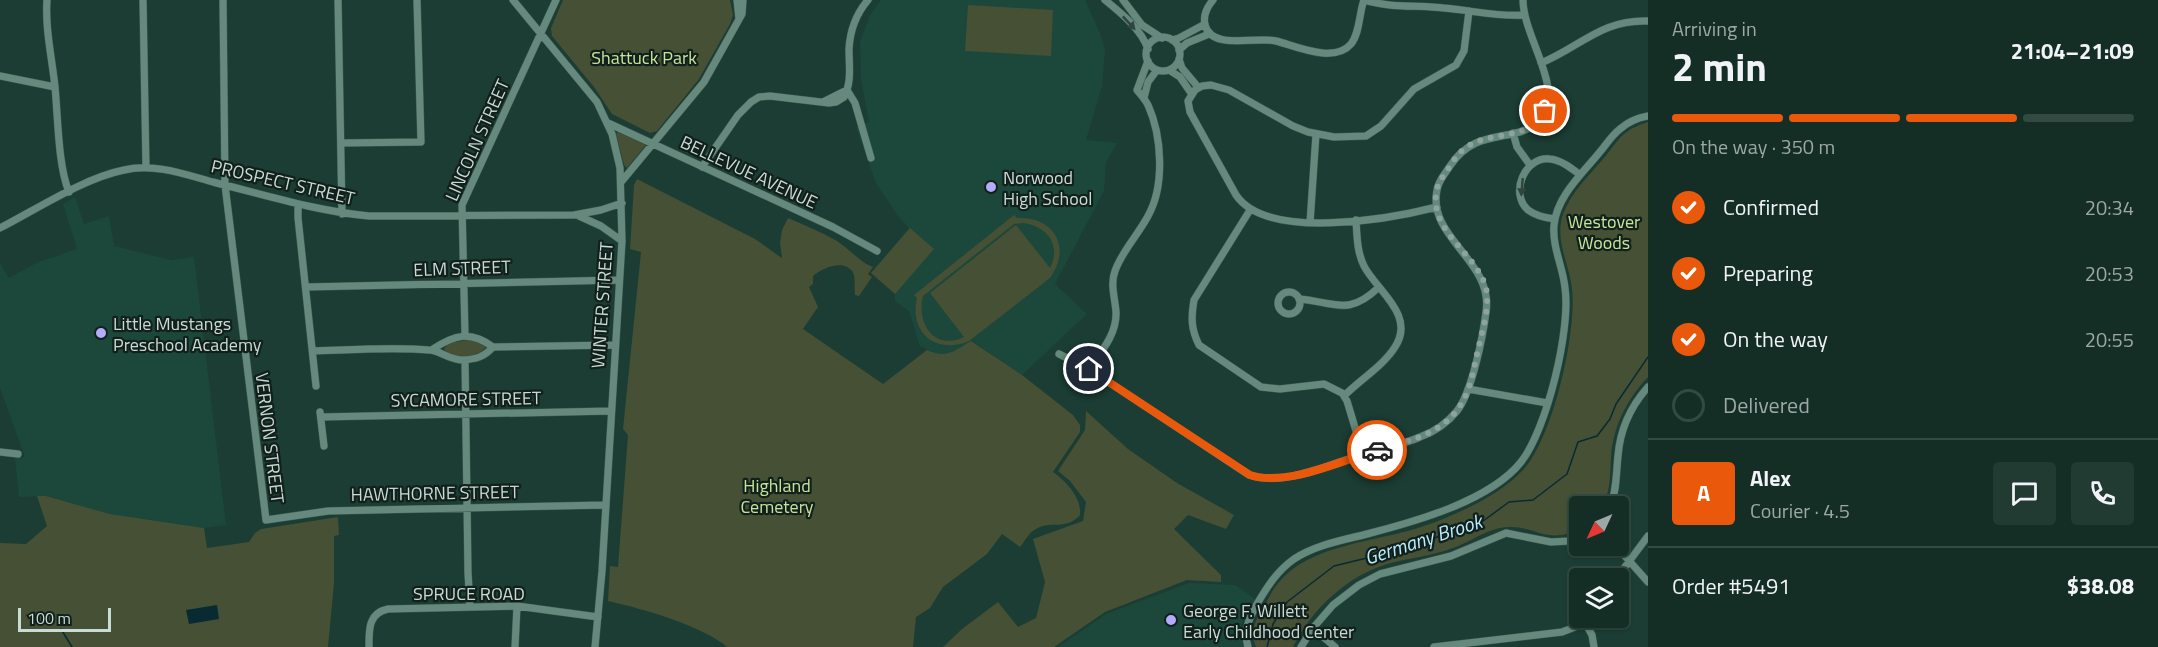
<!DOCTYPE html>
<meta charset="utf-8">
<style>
:root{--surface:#142e26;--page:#213a32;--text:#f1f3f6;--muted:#9da8a7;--line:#334a43;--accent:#ea580c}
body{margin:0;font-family:"Titillium Web",sans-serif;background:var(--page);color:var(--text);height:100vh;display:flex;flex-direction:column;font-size:22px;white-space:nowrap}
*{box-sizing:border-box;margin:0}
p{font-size:20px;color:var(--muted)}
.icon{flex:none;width:33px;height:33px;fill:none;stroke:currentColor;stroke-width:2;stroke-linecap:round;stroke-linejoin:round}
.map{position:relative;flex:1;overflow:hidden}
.side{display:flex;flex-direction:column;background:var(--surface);width:510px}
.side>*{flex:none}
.needle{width:39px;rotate:226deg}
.buttons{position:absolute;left:1569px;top:496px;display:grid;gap:12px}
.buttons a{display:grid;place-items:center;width:60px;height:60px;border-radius:6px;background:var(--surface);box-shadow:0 2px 4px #0004,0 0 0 2px var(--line);font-size:30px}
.scale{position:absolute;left:18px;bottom:15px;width:93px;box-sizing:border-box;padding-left:6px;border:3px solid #c9dbd5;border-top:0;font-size:16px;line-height:21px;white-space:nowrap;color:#c9dbd5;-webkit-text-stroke:4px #12201c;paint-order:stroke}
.pin{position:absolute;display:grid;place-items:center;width:51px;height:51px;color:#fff;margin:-26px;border:3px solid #fff;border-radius:50%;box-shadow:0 2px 6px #0007}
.courier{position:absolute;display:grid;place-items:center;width:60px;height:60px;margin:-30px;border:4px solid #ea580c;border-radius:50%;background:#fff;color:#222;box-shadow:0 2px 8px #0007}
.headline em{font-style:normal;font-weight:700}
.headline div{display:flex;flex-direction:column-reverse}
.headline{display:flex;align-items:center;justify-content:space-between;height:102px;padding:0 24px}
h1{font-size:39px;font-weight:700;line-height:45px}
.bar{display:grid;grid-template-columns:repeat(4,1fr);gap:9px 6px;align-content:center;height:72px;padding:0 24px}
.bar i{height:8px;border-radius:4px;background:var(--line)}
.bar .current{background:var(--accent)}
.bar p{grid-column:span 4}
.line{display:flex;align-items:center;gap:15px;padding:0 24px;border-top:2px solid var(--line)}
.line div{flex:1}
.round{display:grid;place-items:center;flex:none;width:63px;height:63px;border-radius:6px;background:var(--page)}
ol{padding:0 24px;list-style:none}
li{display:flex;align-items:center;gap:18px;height:66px}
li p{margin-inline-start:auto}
li .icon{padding:6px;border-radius:50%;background:var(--accent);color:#fff;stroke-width:4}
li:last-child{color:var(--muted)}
li i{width:33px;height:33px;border:3px solid var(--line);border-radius:50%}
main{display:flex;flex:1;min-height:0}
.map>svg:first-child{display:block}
</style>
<main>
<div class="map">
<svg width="1648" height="647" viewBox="0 0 1648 647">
<rect width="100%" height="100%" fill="#1b3d33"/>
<path fill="#1c483b" d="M881 0H1085L1100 33 1105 50 1102 86 1086 140 1117 143 1106 162 1104 191 1055 284 1087 314 1022 375 972 341 950 354 942 355 936 354 920 346 909 311 895 301V294L871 273 909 228 898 216 876 183 856 127 869 122 861 79 860 42 870 15Z
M75 197 84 224 109 216 114 246 171 260 194 257 226 525 204 528 110 514 46 496 19 497 15 458 25 457 0 388V263L9 278 36 263 77 249 63 204Z
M1189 583 1235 585 1255 599 1241 625 1244 647H1058L1106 614Z"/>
<path fill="#455035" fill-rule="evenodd" d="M563 0H730L733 15 730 24 699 79 657 131 650 133 612 114 594 87 552 36 551 28Z
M968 5 1053 10 1051 56 965 51Z
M1648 122V377C1627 399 1613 427 1611 457 1610 474 1611 491 1602 507H1580L1579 529C1548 545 1536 526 1509 527 1489 527 1471 542 1453 548 1432 556 1409 558 1387 564 1346 577 1312 609 1293 647H1256C1249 630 1256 619 1265 605 1269 597 1273 589 1279 582 1311 544 1376 542 1421 527 1454 516 1499 496 1523 470 1553 438 1577 332 1572 289 1570 267 1557 245 1561 222 1566 197 1588 177 1603 159 1610 151 1616 141 1624 134 1631 128 1639 125 1648 122Z
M618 132 646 145 627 168 624 165 616 134Z
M637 179 755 239 782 258 780 243 782 230 788 218C804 225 821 232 837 241 848 248 861 263 873 267L868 274 872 277 859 296 855 295C854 288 856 276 852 271 843 259 822 268 813 276V284L809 287 818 307 803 329 883 384 927 350C947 359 954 351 971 341L1022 375 1073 415 1080 425V432L1053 472C1066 481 1082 498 1080 515 1066 531 1050 520 1036 529 1029 532 1025 541 1020 547L1002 534 987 554 943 587 930 608 916 617 913 647H727C703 626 640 608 608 601L610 566 618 567 628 435 623 429 641 252 630 249 634 185Z
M1014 215 1017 218C1054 216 1072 247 1050 278L969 341C936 355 909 333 917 298L914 295ZM1023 223C1047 226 1062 245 1050 268L1016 225 930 293 964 337C935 351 916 324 923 296L1014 224Z
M910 228 934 249 895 294 871 273Z
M467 340 476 341 486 347C477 358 461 357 448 354L444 349 449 343Z
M1086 411 1128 449 1177 483 1234 515 1226 529 1188 515 1174 529 1221 575V582L1187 580 1105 612 1054 647H943L962 629 998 602 1018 627 1036 618 1045 582 1033 539 1083 521 1086 502 1070 481 1058 471 1085 430Z
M37 496H46L110 514 204 528 207 548 249 542 255 533 261 529 338 517 339 535 334 536V583L328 647H0V543L26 544 47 526Z"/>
<path fill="#082a33" d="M217 605 219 619 189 624 186 610Z"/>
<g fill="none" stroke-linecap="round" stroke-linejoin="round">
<path stroke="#082a33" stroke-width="1.5" d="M61 629 72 647
M1267 647 1273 624 1287 602 1334 566 1408 548 1453 531 1479 524 1509 502 1533 500 1567 474 1578 442 1597 436 1610 419 1616 404 1648 357"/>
<g stroke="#3d5a53" stroke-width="8">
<path id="minor" d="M47 0C45 29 52 58 55 87 58 117 58 166 69 192
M143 0 146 168
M223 0 225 185 266 520 328 511 605 505
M338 0 342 214
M513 0 597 102 612 134 620 168 622 241 602 571 595 647
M737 0 739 19
M1105 0C1121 13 1141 29 1148 49
M1123 0 1142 25 1162 38
M1213 0C1207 7 1203 16 1205 25 1212 51 1256 36 1276 41 1296 46 1334 64 1351 44 1360 33 1359 13 1364 0
M1364 0C1390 8 1416 5 1444 8 1470 10 1497 17 1524 15
M1146 54a17 17 0 1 1 34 0a17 17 0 1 1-34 0Z
M1172 40 1179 38 1205 24
M1179 50 1187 43 1209 34
M1179 59 1182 68 1198 87
M1541 63C1580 47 1602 19 1648 21
M1169 70 1180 77 1191 93
M0 76 55 87
M847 90 855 103 871 158
M1144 98 1148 82 1157 70
M823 102 847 90
M608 123 833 227 877 251
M1513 133 1517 147 1530 165
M341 143 421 142 417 0
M702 167 738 115 751 102 759 97 770 96 829 103 836 102 844 97C852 82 849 66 849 49 850 31 856 14 868 0
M622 181 704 82 742 14 743 0
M298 204V218L316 386
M1437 207C1390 219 1267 241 1236 195L1190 112 1188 101 1195 90 1202 86 1211 85 1229 90 1293 126 1308 132 1334 137 1366 136 1381 126 1414 89 1456 65 1464 51 1469 11
M1250 210 1194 300C1191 318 1191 329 1199 345L1261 387 1280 389 1324 384 1342 393 1347 401 1363 454
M579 216 601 226 622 241
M1555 219C1546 218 1536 216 1528 210 1509 193 1525 156 1550 159 1561 160 1571 168 1579 174
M1310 223 1316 134
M0 228C37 209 84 178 124 170 154 163 184 174 213 182 265 195 316 211 369 216L574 215 601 210 622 203
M306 287 619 280
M1278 303a11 11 0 1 1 22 0a11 11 0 1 1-22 0Z
M1299 299C1335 302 1348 317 1379 287
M465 335 462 205 556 0
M433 349C454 335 470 330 493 347L615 345
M313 351C351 350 391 347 429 350 440 350 448 360 464 360 476 359 484 357 493 347
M1059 354 1089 369 1249 475C1286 487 1329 464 1364 454 1382 448 1402 445 1420 437 1434 432 1448 422 1457 411 1472 392 1483 336 1486 312 1494 261 1427 238 1437 190 1438 181 1445 174 1450 166 1478 123 1519 147 1542 117 1564 88 1523 36 1523 0
M465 360 468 573 470 606
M1089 369C1101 352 1117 334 1116 312 1115 298 1110 284 1115 271 1122 251 1138 235 1148 216 1165 186 1162 136 1148 105 1145 99 1141 95 1137 90L1148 61
M1468 389 1547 403
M1345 395C1361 379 1383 366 1395 347 1416 315 1377 291 1364 266 1357 252 1357 236 1356 220
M320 412 324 446
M321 417 611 411
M0 452 18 454
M1610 507C1617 491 1616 473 1618 456 1620 430 1631 406 1648 387
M1616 546 1648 582
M1616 579 1648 536
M1584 621 1592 635 1594 647
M1313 628 1335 647
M369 647C369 630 368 613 388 609L517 606 598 617
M515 647 517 606
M1248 647C1243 630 1249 619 1257 604 1267 587 1277 571 1294 559 1315 545 1343 540 1367 534 1414 522 1490 501 1521 462 1547 429 1571 329 1565 288 1563 267 1552 247 1554 225 1557 196 1582 174 1599 153 1606 145 1611 136 1620 129 1628 122 1637 118 1648 116
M1301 647 1313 628 1333 605 1359 585 1380 574 1451 556 1506 533 1551 542 1569 541 1580 537
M1434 647 1562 632 1575 627 1587 618"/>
</g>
<use href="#minor" stroke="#66897d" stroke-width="7"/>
</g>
<defs><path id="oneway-solid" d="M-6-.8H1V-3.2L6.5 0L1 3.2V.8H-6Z" transform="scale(1.5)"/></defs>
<g fill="#2f453e">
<use href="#oneway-solid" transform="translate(1129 23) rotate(47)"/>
<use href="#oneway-solid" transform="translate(1522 187) rotate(95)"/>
</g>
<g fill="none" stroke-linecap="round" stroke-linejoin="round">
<path stroke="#8ca49c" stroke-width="6" stroke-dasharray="0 10.8" d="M1377 450C1416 439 1452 432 1468 390 1473 376 1475 361 1479 346 1483 328 1490 306 1486 288 1477 253 1427 231 1437 189 1439 181 1444 175 1448 169 1453 161 1458 154 1465 148 1492 129 1526 143 1545 111"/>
<path stroke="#ea580c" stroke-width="8" d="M1089 369 1250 475C1286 487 1341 461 1377 450"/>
</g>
<g fill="#b4acf9" stroke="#12201c" stroke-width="2">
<circle cx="991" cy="187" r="6"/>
<circle cx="101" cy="333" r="6"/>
<circle cx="1171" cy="620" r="6"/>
</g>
<g text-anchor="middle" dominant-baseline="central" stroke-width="4.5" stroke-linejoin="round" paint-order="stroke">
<g font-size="18" fill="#c7e49c" stroke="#12201c">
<text x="644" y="57">Shattuck Park</text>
<text x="1604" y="221">Westover<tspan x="1604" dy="21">Woods</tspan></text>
<text x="777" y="485">Highland<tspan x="777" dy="21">Cemetery</tspan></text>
</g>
<g font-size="18" fill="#c9dbd5" stroke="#12201c">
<text transform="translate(477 140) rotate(-66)">LINCOLN STREET</text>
<text transform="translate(749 172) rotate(25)">BELLEVUE AVENUE</text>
<text transform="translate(283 182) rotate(13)">PROSPECT STREET</text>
<text transform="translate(462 268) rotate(-2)">ELM STREET</text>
<text transform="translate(602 305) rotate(-86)">WINTER STREET</text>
<text transform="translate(466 399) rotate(-1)">SYCAMORE STREET</text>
<text transform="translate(270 438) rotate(83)">VERNON STREET</text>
<text transform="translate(435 493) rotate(-1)">HAWTHORNE STREET</text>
<text x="469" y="593">SPRUCE ROAD</text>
</g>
<g font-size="18" fill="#c9dbd5" stroke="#12201c" text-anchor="start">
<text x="1003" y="177">Norwood<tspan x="1003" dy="21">High School</tspan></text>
<text x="113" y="323">Little Mustangs<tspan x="113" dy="21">Preschool Academy</tspan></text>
<text x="1183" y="610">George F. Willett<tspan x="1183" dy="21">Early Childhood Center</tspan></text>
</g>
<g font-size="20" font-style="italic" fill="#b8eeff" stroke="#12201c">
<text transform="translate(1423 539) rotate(-18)">Germany Brook</text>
</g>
</g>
</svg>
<div class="buttons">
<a><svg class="needle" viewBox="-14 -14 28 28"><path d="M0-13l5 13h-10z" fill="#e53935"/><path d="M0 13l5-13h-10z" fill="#9da8a7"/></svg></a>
<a><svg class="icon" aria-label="layers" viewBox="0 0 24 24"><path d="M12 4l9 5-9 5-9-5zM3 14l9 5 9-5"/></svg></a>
</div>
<div class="scale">100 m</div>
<div class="pin" style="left:1545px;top:111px;background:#ea580c"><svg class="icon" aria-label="bag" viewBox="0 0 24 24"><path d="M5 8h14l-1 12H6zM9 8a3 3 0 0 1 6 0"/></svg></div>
<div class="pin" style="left:1089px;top:369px;background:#1f2937"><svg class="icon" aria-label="home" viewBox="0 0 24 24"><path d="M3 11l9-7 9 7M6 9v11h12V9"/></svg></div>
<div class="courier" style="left:1377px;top:450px"><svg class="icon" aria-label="car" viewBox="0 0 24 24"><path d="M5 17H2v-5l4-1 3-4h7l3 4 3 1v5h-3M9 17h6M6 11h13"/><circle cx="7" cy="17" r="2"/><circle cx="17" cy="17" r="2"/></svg></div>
</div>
<section class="side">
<div class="headline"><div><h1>2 min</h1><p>Arriving in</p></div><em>21:04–21:09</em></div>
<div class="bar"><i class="current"></i><i class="current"></i><i class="current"></i><i></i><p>On the way · 350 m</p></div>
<ol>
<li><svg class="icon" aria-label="check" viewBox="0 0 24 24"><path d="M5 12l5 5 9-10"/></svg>Confirmed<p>20:34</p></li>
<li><svg class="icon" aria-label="check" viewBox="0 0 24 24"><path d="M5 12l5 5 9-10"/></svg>Preparing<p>20:53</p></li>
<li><svg class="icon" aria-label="check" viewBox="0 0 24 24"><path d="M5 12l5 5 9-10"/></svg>On the way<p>20:55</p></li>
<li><i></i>Delivered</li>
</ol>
<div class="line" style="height:108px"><b class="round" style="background:var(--accent);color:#fff">A</b><div><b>Alex</b><p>Courier · 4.5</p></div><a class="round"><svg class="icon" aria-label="chat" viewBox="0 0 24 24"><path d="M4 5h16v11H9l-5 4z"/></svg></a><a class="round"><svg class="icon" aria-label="phone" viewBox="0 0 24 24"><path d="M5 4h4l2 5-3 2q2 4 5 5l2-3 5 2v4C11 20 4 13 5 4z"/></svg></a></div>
<div class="line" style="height:78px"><div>Order #5491</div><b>$38.08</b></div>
</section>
</main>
